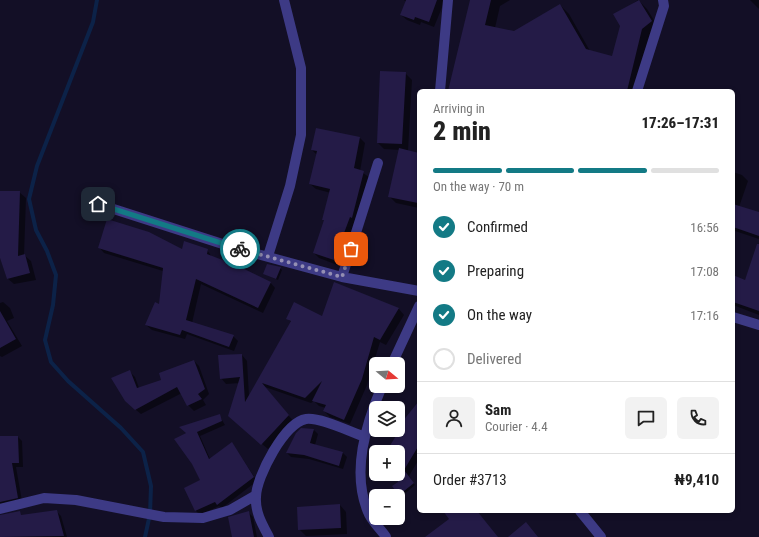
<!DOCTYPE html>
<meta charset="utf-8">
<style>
:root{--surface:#fff;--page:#f2f2f2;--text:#222;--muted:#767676;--line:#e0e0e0;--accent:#137a85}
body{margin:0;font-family:"Roboto Condensed",sans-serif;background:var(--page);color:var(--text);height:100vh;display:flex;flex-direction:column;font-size:15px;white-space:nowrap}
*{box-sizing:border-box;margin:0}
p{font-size:13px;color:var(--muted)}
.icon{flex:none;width:22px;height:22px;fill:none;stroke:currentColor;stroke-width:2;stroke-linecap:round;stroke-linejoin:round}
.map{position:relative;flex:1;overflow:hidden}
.panel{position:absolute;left:417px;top:89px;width:318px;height:424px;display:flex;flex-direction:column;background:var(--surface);border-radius:6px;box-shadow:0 2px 6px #0003}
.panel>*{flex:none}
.needle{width:26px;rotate:108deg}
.buttons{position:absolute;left:369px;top:357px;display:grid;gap:8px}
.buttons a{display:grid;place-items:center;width:36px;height:36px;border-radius:6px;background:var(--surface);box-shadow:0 2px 6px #0003;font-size:20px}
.pin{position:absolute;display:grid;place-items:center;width:34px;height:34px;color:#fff;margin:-17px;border-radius:8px;box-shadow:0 2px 6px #0006}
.courier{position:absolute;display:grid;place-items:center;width:40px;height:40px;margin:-20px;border:3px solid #137a85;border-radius:50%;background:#fff;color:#222;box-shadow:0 1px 5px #0007}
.overview em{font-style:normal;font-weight:800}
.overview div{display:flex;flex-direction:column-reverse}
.overview{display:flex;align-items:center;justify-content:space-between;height:68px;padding:0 16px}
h1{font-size:26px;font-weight:800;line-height:30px}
.bar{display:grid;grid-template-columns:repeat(4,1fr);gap:6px 4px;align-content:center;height:48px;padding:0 16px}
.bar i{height:5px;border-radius:3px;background:var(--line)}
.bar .active{background:var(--accent)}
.bar p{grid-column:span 4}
.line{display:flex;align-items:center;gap:10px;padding:0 16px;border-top:1px solid var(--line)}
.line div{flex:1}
.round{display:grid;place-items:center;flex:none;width:42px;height:42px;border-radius:6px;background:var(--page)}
ol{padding:0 16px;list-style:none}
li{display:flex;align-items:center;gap:12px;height:44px}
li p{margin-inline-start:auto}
li .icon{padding:4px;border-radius:50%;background:var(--accent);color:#fff;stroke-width:4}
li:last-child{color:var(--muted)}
li i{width:22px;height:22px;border:2px solid var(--line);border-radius:50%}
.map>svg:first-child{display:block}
</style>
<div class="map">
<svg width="759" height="537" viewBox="0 0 759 537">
<rect width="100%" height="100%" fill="#130f26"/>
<path fill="#0007" d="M404 0H445L434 27 421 22 420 25 407 20 401 15 406 2Z
M471 0H510L500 6 495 28 515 32 560 5 569 14 590 51 613 57 621 25 615 15 638 0 647 9 660 30 637 91H449Z
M750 0H759V9Z
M405 73 412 80 408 151 419 154V208L396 203 389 196 400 150 384 149 378 143Z
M359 137 365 143 360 171 369 177 340 266 319 258 314 253 325 221 324 220 331 193 316 189 310 184 317 155 312 150Z
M733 172 742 175 748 181 739 207 759 213V239L735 231 733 238Z
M0 192H19L26 198 24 255 31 261 36 280 14 284 7 278 0 257Z
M759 243V315L733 305V277L745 281Z
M99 247 207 250 212 257 270 282 275 288 263 313 201 284 192 323 233 336 238 341 234 351 187 334 185 339 152 330 146 325 160 305 163 271 104 253Z
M280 268 282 270 278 280 264 274Z
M335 284 399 309 404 315 386 345 380 342 367 385 350 424 330 417 324 411 326 408 319 406 314 401 311 403 265 387 294 422 268 449 229 416 240 383 226 384 221 378 242 355 247 361 249 396 291 322 288 319 323 318Z
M3 302 10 308 14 318 7 321 22 346 2 357 0 356V303Z
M194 361 199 366 209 394 203 400 206 405 194 411 188 405 182 393 141 414 131 406 129 371 135 377 139 388 162 381Z
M419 403V459L409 476 415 485 402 496 400 494 404 478 398 474V452H387Z
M219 415 225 425 200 436 210 459 232 443 257 481 222 508 219 506 200 515 196 511 185 488 201 480 193 463 175 439Z
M314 430 318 434 315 445 343 453 347 457 343 469 309 459 291 457 287 453Z
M0 437H18L22 441 23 467H16L22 501 0 505Z
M340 505 346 512 347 534 306 536 299 529Z
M56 511 61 516 67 537H0V521Z
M248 512 253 517 257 537H233Z"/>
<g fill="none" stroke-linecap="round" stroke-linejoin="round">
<path stroke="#0c2248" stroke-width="4" d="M97 0 93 22 37 166 29 199 36 230 47 251 56 275 53 305 45 340 51 362 68 381 121 428 143 452 151 486 150 514 145 537"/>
</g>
<path fill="#241b47" d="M406 0H437L429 22 415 17 414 20 400 15Z
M470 0H491L485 25 514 31 560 4 586 49 612 56 620 26 613 14 639 0 652 21 642 29 627 91H448Z
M380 71 406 72 402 144 377 143Z
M316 128 360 137 354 168 364 171 352 218 350 217 334 260 313 253 324 220H322L330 189 309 184 317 151 311 150Z
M399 148 419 153 418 203 388 197Z
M0 191H20L18 256 25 254 30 273 7 279 0 258Z
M733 204 759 212V236L733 227Z
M107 219 149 232 182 249 184 241 208 249 207 254 238 266 271 282 258 308 196 279 186 320 234 335 229 347 182 330 180 335 145 325 155 302 159 304 163 268 98 248Z
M757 244H759V311L733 302V275L745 280Z
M267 264 281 267 276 279 263 274Z
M334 282 399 308 380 340 374 337 362 379 344 420 323 411 326 405 312 401 322 381 305 398 262 383 289 415 261 445 228 416 240 377 220 379 218 355 242 354 245 402 291 321 286 319 294 302 322 316Z
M0 311 16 339 0 348Z
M194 360 205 389 198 394 202 399 187 406 177 387 135 410 125 401 111 378 130 370 137 388 161 380 159 373Z
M419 401V445L404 470 414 483 399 495 392 486 398 482V452H386L404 423 402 422Z
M220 414 222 421 197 432 209 459 232 442 254 477 217 505 215 502 195 511 184 488 200 480 192 464 174 439 186 433 179 427Z
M301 428 314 429 310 443 343 452 339 466 304 455 286 453 296 433Z
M0 436H18L19 463H12L18 498 0 502Z
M340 504 341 528 298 530 297 507Z
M57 510 64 536 0 537V515L20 511 21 515Z
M249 511 254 537H232L228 517Z
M443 511H477L498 537H425L449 519Z
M526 522 538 537H508Z"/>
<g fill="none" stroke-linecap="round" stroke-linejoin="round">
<path stroke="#3d3a85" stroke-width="10" d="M440 91 448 0
M637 91 664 6 663 0
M98 204 235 248 342 277 419 291
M268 256 290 186 301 135V68L284 0
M342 277 378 163
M733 317 759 325
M392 364 419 306
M382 386C366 424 351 472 368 512 371 521 381 529 386 537
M0 509 44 498 76 500 164 517 203 518 230 510 256 495
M580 511 601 537
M269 537C262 524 255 512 256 497 256 477 285 422 306 419 321 417 350 432 365 437"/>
</g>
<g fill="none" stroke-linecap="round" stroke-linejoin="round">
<path stroke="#948fb3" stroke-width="4" stroke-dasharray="0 7.2" d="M240 249 342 277 351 249"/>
<path stroke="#137a85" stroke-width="5" d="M98 204 240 249"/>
</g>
</svg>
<div class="buttons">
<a><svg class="needle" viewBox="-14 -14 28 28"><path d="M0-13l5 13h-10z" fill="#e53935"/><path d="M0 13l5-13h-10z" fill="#767676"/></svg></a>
<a><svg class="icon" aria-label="layers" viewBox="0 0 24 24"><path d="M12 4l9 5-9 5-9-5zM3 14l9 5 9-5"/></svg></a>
<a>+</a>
<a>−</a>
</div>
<div class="pin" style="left:351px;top:249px;background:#ea580c"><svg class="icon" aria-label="bag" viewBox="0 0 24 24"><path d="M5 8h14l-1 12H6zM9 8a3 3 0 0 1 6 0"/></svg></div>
<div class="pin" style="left:98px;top:204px;background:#1f2937"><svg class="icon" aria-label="home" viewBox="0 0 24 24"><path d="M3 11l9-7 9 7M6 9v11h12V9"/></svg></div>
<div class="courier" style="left:240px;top:249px"><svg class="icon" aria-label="bike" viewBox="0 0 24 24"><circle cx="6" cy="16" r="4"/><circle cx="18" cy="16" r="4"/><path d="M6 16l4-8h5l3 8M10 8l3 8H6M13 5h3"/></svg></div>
<section class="panel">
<div class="overview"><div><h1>2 min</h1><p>Arriving in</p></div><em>17:26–17:31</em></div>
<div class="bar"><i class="active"></i><i class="active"></i><i class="active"></i><i></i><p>On the way · 70 m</p></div>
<ol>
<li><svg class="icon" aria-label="check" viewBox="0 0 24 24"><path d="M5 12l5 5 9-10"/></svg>Confirmed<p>16:56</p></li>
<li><svg class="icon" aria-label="check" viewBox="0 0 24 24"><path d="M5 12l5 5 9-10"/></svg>Preparing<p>17:08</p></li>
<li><svg class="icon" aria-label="check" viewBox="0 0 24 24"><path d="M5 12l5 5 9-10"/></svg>On the way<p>17:16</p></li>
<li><i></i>Delivered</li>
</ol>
<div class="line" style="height:72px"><a class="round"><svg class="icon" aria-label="person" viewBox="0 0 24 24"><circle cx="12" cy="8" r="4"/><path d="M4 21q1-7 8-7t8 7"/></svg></a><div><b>Sam</b><p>Courier · 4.4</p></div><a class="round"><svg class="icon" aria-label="chat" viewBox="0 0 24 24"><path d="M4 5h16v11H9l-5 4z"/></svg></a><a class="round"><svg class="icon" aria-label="phone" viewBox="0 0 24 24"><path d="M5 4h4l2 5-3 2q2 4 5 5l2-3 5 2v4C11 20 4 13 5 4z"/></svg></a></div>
<div class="line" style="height:52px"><div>Order #3713</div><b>₦9,410</b></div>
</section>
</div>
